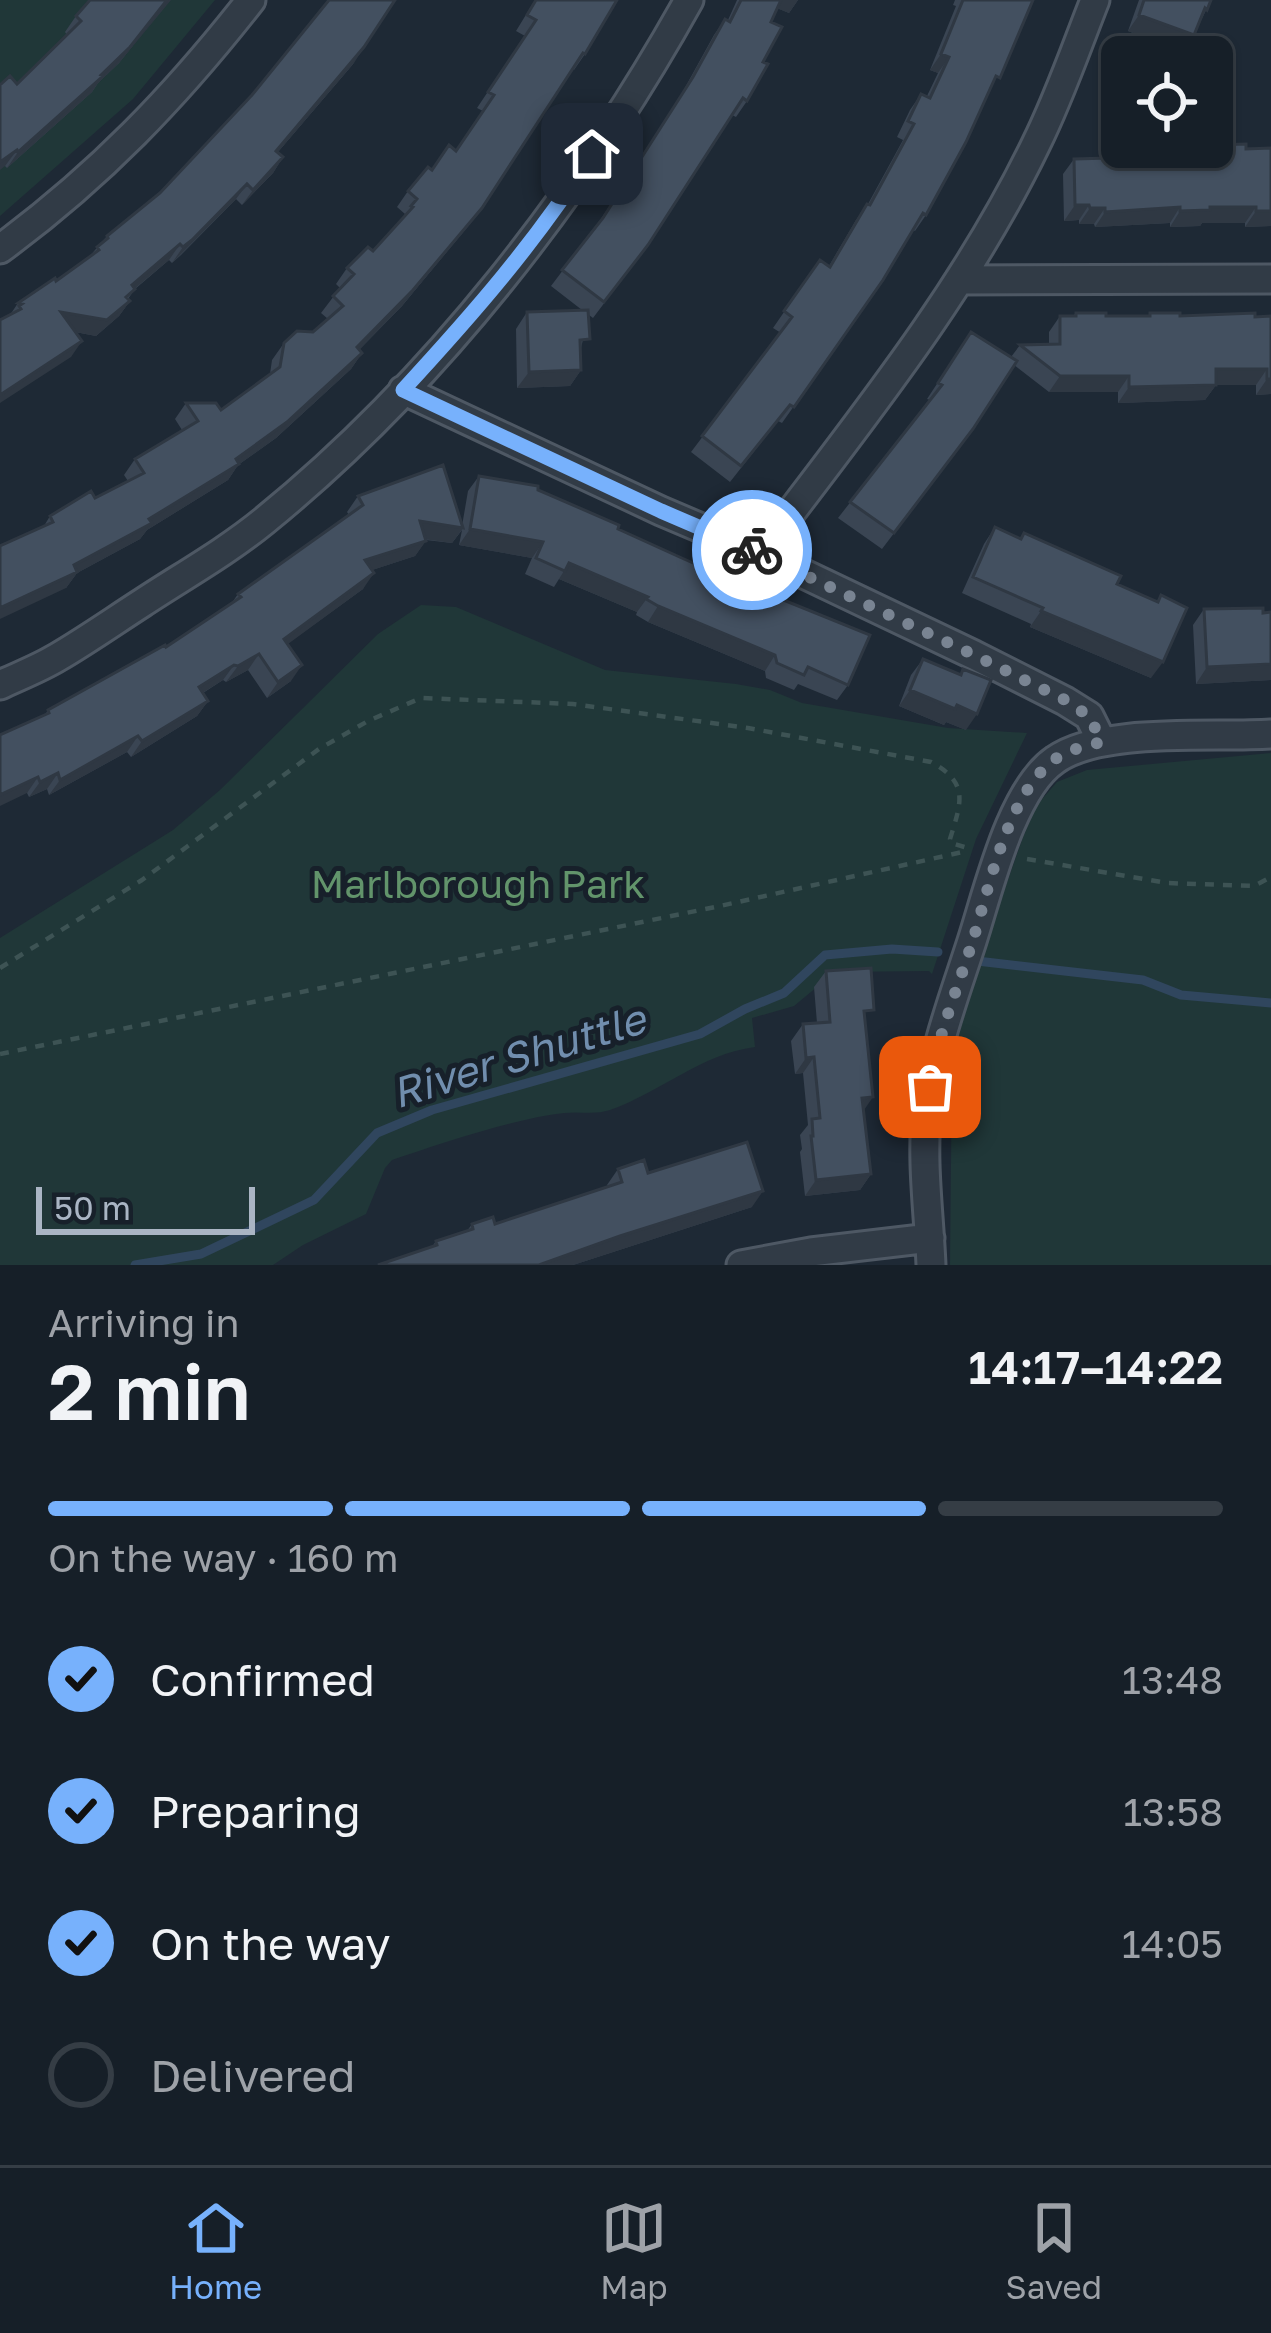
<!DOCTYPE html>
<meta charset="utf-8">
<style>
:root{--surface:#161f28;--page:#1f2730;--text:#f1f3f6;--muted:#9ea2a8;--line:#353d45;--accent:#77b1fc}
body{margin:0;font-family:"Golos Text",sans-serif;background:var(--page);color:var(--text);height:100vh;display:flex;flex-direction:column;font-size:45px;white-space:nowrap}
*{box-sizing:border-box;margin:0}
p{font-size:39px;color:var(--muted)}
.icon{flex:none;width:66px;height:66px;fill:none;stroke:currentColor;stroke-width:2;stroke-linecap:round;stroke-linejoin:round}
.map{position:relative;height:1265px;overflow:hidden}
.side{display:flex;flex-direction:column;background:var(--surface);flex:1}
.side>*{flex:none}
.buttons{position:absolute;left:1101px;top:36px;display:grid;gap:24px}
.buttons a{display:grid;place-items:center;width:132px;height:132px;border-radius:18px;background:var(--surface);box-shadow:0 3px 9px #0004,0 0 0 3px var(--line);font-size:60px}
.scale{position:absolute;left:36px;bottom:30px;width:219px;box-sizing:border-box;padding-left:12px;border:6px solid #aab5c4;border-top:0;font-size:33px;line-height:42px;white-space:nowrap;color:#aab5c4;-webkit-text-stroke:9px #17202a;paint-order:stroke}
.pin{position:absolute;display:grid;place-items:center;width:102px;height:102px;color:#fff;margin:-51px;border-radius:24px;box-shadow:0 6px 18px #0006}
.courier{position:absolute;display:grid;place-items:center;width:120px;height:120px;margin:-60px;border:9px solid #77b1fc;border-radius:50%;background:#fff;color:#222;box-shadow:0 3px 15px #0007}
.overview em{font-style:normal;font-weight:600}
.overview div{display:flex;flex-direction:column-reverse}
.overview{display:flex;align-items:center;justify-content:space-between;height:204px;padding:0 48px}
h1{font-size:78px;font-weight:600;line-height:90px}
.bar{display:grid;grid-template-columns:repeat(4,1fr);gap:18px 12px;align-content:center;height:144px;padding:0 48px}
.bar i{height:15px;border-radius:9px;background:var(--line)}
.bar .selected{background:var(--accent)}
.bar p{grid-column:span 4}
ol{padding:0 48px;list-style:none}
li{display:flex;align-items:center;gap:36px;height:132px}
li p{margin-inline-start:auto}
li .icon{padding:12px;border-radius:50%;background:var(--accent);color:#111;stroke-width:4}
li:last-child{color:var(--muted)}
li i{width:66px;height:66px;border:6px solid var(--line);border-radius:50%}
.menu{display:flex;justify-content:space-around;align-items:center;height:168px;border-top:3px solid var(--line);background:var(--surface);font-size:33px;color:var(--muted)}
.menu a{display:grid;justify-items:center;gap:6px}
.menu .selected{color:var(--accent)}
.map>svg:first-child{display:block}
</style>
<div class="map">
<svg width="1271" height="1265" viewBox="0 0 1271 1265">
<rect width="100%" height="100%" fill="#1e2935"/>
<path fill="#203738" d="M0 0H215L133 99 0 216Z
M421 605 456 607 605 670 736 684 770 690 802 703 948 728 1027 733 976 839 932 974 929 971 835 972 794 1006 752 1018 755 1047C701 1054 661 1092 610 1110 595 1115 580 1111 564 1113 512 1119 442 1143 392 1160L385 1168 366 1214 303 1245 273 1265H0V938L173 830 220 790 378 634Z
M1271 753V1265H950L952 1061 972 987 1003 894 1023 837 1037 805 1057 782 1087 770Z"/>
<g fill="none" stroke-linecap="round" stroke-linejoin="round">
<path stroke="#30465e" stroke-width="9" d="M977 961 1143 980 1181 995 1271 1003
M135 1265 201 1254 314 1200 377 1133 432 1110 700 1034 745 1009 784 993 825 955 892 949 938 952"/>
<g stroke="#4e5864" stroke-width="33">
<path id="street" d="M0 249C99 176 175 97 251 0
M959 280 1271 279
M403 390 661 511 760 553 974 655 1065 701 1089 716 1102 742
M760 553C859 422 964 293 1036 144 1059 98 1076 48 1095 0
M0 685C19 676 40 668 58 657 87 640 114 621 142 603 183 576 226 552 264 521 435 382 582 192 689 0
M741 1265 811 1252 930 1238
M931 1265C929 1214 921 1160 927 1109 933 1051 954 997 972 941 988 892 1011 790 1055 760 1101 727 1214 738 1271 734"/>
</g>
<path stroke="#3d5354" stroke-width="4.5" stroke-dasharray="9 9" stroke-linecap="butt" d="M1027 859 1167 883 1254 886 1271 877
M0 968 142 880 319 749 368 721 421 698 573 704 748 728 931 762C970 783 961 803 950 839L951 843 971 849
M0 1054 720 906 967 851"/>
<use href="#street" stroke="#313b46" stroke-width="27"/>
</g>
<path fill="#3a4553" d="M535 0 585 54 574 70 572 69 470 224 402 306 359 350 362 353 351 369 276 438 238 465 228 480 147 530 140 539 77 573 66 588 44 526 50 516 95 498 128 481 124 475 135 459 182 430 175 419 186 403 221 410 270 374 272 360 284 343 313 332 328 319 321 313 340 288 336 284 347 268 373 251 401 221 405 214 397 207 408 191 456 151 483 111 477 108 525 36 516 31Z
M737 0H798L789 13 777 8 771 22 763 62 747 101 736 117 732 115 648 245 593 318 589 315 580 352 581 370 570 386 517 388 516 329 527 312 582 310 551 286 597 225 682 93 714 35 725 19 728 20Z
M955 0H1033L926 215 915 231 913 230 883 280 782 423 778 421 730 482 691 452 781 333 773 328 820 260 829 266 856 220 868 204 903 140 897 137 910 110 921 94 927 96 938 73 930 70 956 6 953 5Z
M1139 0H1211L1194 35 1183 52 1128 31Z
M161 10 119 63 98 83 92 92 7 168 5 166 17 84 67 35 65 32 76 16Z
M354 63 278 152 283 157 273 173 242 205 236 199 181 255 172 263 169 260 135 289 128 299 130 301 119 316 96 336 75 332 71 357 10 315 18 303 56 281 89 257 107 236Z
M1133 147 1271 148V226L1245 227V223H1202L1200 226 1170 227V223L1095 227 1094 224H1079V220L1064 221 1063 174 1074 159 1133 157Z
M1076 313 1106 316H1148L1150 313 1180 316 1255 313 1271 394 1256 395V385H1216L1205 400 1118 403V392H1049L1014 365 961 445 882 549 838 518 930 400 927 399 971 332 1011 357 1020 345 1049 344V332L1060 316H1073Z
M479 476 538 490 618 529 848 685 837 700 798 684 794 690 766 678 765 671 648 622 636 615 637 612 559 579 554 587 525 574 532 558 459 545 462 530 452 543 426 540 415 556 372 570 363 589 287 644 291 681 267 698 248 670 226 682 223 680 203 693 208 701 197 716 131 757 127 752 49 795 47 789 29 797 27 793 45 715 48 710 166 647 231 604 238 594 349 515 347 512 358 496 462 526 468 491Z
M995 527 1020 539 1024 533 1117 584 1157 601 1161 595 1151 678 1030 627 1031 624 962 593 984 544Z
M1204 609 1271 613V680L1196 684 1193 625Z
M923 659 960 674 963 669 966 730 946 722 944 725 899 706 911 675Z
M826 971 866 1023 863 1110 871 1174 860 1190 805 1196 800 1152 802 1149 800 1135 808 1125 803 1073 795 1074 791 1041 803 1024 817 1023 814 987Z
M618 1169 648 1173 752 1207 573 1265H378L432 1247 436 1241 467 1231 472 1224H495L608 1187 607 1185Z"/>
<path fill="#2f3843" d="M167 0H171L119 63 98 83 92 92 7 168 18 152Z
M778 0H798L789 13 774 7Z
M1139 15 1194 35 1183 52 1128 31Z
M364 47 354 63 266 166 276 151Z
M941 54 949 57 938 73 930 70Z
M17 150 5 166 0 170V162Z
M283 157 273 173 242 205 253 190Z
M247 184 236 199 172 263 183 247Z
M1075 205H1089L1079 220 1064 221Z
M1180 207 1170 223 1095 227 1105 212Z
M1210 207H1256L1245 223H1202L1200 226 1170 227 1180 211Z
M482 208 402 306 346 363 357 347Z
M1090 208H1105L1094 224H1079Z
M1256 211H1271V226L1245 227Z
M180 244 169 260 121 300 132 285Z
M130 301 119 316 96 336 50 327 61 312Z
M82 341 71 357 0 403V395Z
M362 353 351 369 276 438 238 465 228 480 147 530 140 539 77 573 66 588 0 619V608L149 519 236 459Z
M1216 369H1267L1256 385H1216L1205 400 1118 403 1129 387Z
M581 370 570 386 517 388 529 372Z
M1060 376H1129L1118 392H1049Z
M1267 379H1271V394L1256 395Z
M420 521 463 528 452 543 409 537Z
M470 529 543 542 532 558 459 545Z
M426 541 415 556 354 576 365 560Z
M569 563 648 597 637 612 559 579Z
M374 573 363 589 273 655 284 639Z
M658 606 775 655 765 671 648 622Z
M1041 611 1163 662 1151 678 1030 627Z
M259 654 248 670 226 682 238 666Z
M1271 664V680L1196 684 1207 667Z
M234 665 223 680 188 702 199 687Z
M302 665 291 681 267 698 278 682Z
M910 690 957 705 977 714 966 730 946 722 944 725 899 706Z
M208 701 197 716 131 757 142 741Z
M138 736 127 752 49 795 60 780Z
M58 773 47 789 29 797 40 782Z
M38 777 27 793 0 806V795Z
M814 1057 803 1073 795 1074 806 1058Z
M873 1097 862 1113V1098Z
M871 1174 860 1190 805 1196 816 1180Z
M763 1191 752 1207 573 1265H539L620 1236Z"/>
<path fill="#435060" stroke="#2f3843" stroke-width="3" d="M90 0H167L130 47 101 75 103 76 18 152 17 150 0 162V85L10 76 17 84 81 21 76 16Z
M329 0H395L364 47 276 151 283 157 253 190 247 184 192 240 183 247 180 244 132 285 135 289 126 297 130 301 107 320 61 312 82 341 0 395V320L21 309 19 306 22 304 18 303 55 278 56 281 99 250 97 247 108 238 107 236 160 193 252 95Z
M536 0H617L585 54 583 53 482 208 413 290 357 347 362 353 287 422 236 459 239 464 149 519 152 523 74 565 77 572 0 608V546L53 522 50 516 91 491 95 498 144 473 135 459 198 421 186 403H216L221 410 280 367 284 343 297 331 313 332 343 306 333 296 354 274 347 268 368 247 373 251 413 207 411 206 417 199 408 191 428 167 432 170 449 145 456 151 494 95 488 92 536 20 527 15Z
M741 0H781L771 22 782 27 763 62 768 64 747 101 743 98 648 245 604 302 562 270 603 218 693 77 725 19 730 22Z
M963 0H1033L1000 78 996 76 966 142 926 215 923 213 883 280 794 407 790 405 741 466 702 436 792 317 784 311 820 260 830 267 867 204 870 205 914 124 908 121 921 94 930 98 949 57 941 54Z
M1144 0H1211L1207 10 1205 8 1194 35 1139 15Z
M1246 144V149L1271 148V211H1256V207H1210V210L1180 211V207L1105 212V208H1090L1089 205H1075L1074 159 1144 157V147H1212V145Z
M588 310 590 339 580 340 581 370 529 372 527 312Z
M1076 313H1106V316H1150V313H1180V316L1255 313V317L1271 316V379H1267V369H1216V385L1129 387V376H1060L1020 345 1060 344V316H1076Z
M971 332 1017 361 973 429 894 533 850 502 942 385 938 383Z
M443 465 463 528 420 521 426 541 365 560 374 573 284 639 302 665 278 682 259 654 238 666 234 665 199 687 208 701 142 741 138 736 60 780 58 773 40 782 38 777 0 795V735L49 713 48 710 165 645 166 647 241 597 238 594 363 505 358 496Z
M479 476 538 486V490L619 525 618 529 684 559 780 601 781 599 870 635 848 685 808 667 804 675 777 663 775 655 658 606 646 599 648 597 569 563 565 571 536 558 543 542 470 529Z
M995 527 1021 539 1024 533 1121 576 1117 584 1158 602 1161 595 1187 608 1163 662 1041 611 1043 608 973 577Z
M1263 608V613L1271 612V664L1207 667 1204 609Z
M923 659 961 675 963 669 991 680 977 714 957 705 955 709 910 690Z
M871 968 874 1010 864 1011 873 1097 862 1098 871 1174 816 1180 811 1136H813L812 1119 820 1118 814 1057 806 1058 803 1024 830 1022 826 971Z
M747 1142 763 1191 620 1236 539 1265H378L437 1245 436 1241 473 1229 472 1224 493 1217 495 1224 622 1182 618 1169 644 1160 648 1173Z"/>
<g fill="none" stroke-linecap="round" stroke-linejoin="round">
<path stroke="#798492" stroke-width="12" stroke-dasharray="0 21.6" d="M752 550 974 655 1065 700 1089 716 1102 742C1084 746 1064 751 1050 763 1006 801 989 889 972 943 957 990 937 1037 930 1087"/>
<path stroke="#77b1fc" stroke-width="15" d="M592 154C536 242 473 314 403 390L661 511 752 550"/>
</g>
<g text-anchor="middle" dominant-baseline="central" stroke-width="10" stroke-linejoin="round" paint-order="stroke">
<g font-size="39" fill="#62946b" stroke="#17202a">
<text x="478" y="883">Marlborough Park</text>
</g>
<g font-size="42" font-style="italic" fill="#718eae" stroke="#17202a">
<text transform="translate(518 1055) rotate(-17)">River Shuttle</text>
</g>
</g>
</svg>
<div class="buttons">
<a><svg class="icon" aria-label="locate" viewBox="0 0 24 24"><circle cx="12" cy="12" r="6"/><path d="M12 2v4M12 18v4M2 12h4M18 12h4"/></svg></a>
</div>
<div class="scale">50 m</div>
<div class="pin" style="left:930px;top:1087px;background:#ea580c"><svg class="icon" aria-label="bag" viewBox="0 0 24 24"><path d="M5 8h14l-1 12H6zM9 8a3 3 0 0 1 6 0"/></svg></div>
<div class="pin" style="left:592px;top:154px;background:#1f2937"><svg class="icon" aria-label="home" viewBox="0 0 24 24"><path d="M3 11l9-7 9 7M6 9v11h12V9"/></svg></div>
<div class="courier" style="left:752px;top:550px"><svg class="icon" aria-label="bike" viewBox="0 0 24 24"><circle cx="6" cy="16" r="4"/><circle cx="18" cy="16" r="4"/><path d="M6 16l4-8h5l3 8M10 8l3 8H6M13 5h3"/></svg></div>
</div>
<section class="side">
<div class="overview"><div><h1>2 min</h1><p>Arriving in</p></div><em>14:17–14:22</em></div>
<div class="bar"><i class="selected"></i><i class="selected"></i><i class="selected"></i><i></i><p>On the way · 160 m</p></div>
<ol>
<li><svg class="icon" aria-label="check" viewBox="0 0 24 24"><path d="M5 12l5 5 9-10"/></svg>Confirmed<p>13:48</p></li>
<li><svg class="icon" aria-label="check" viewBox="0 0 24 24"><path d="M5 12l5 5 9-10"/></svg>Preparing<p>13:58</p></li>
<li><svg class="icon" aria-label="check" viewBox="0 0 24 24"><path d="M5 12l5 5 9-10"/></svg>On the way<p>14:05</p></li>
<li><i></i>Delivered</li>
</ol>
</section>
<nav class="menu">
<a class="selected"><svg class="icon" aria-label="home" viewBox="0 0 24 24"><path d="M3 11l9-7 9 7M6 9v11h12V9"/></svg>Home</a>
<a><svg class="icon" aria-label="map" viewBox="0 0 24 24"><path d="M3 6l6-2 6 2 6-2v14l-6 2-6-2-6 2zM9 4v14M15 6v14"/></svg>Map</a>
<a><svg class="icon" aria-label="saved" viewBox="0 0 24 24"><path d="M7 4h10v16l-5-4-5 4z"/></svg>Saved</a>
</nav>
